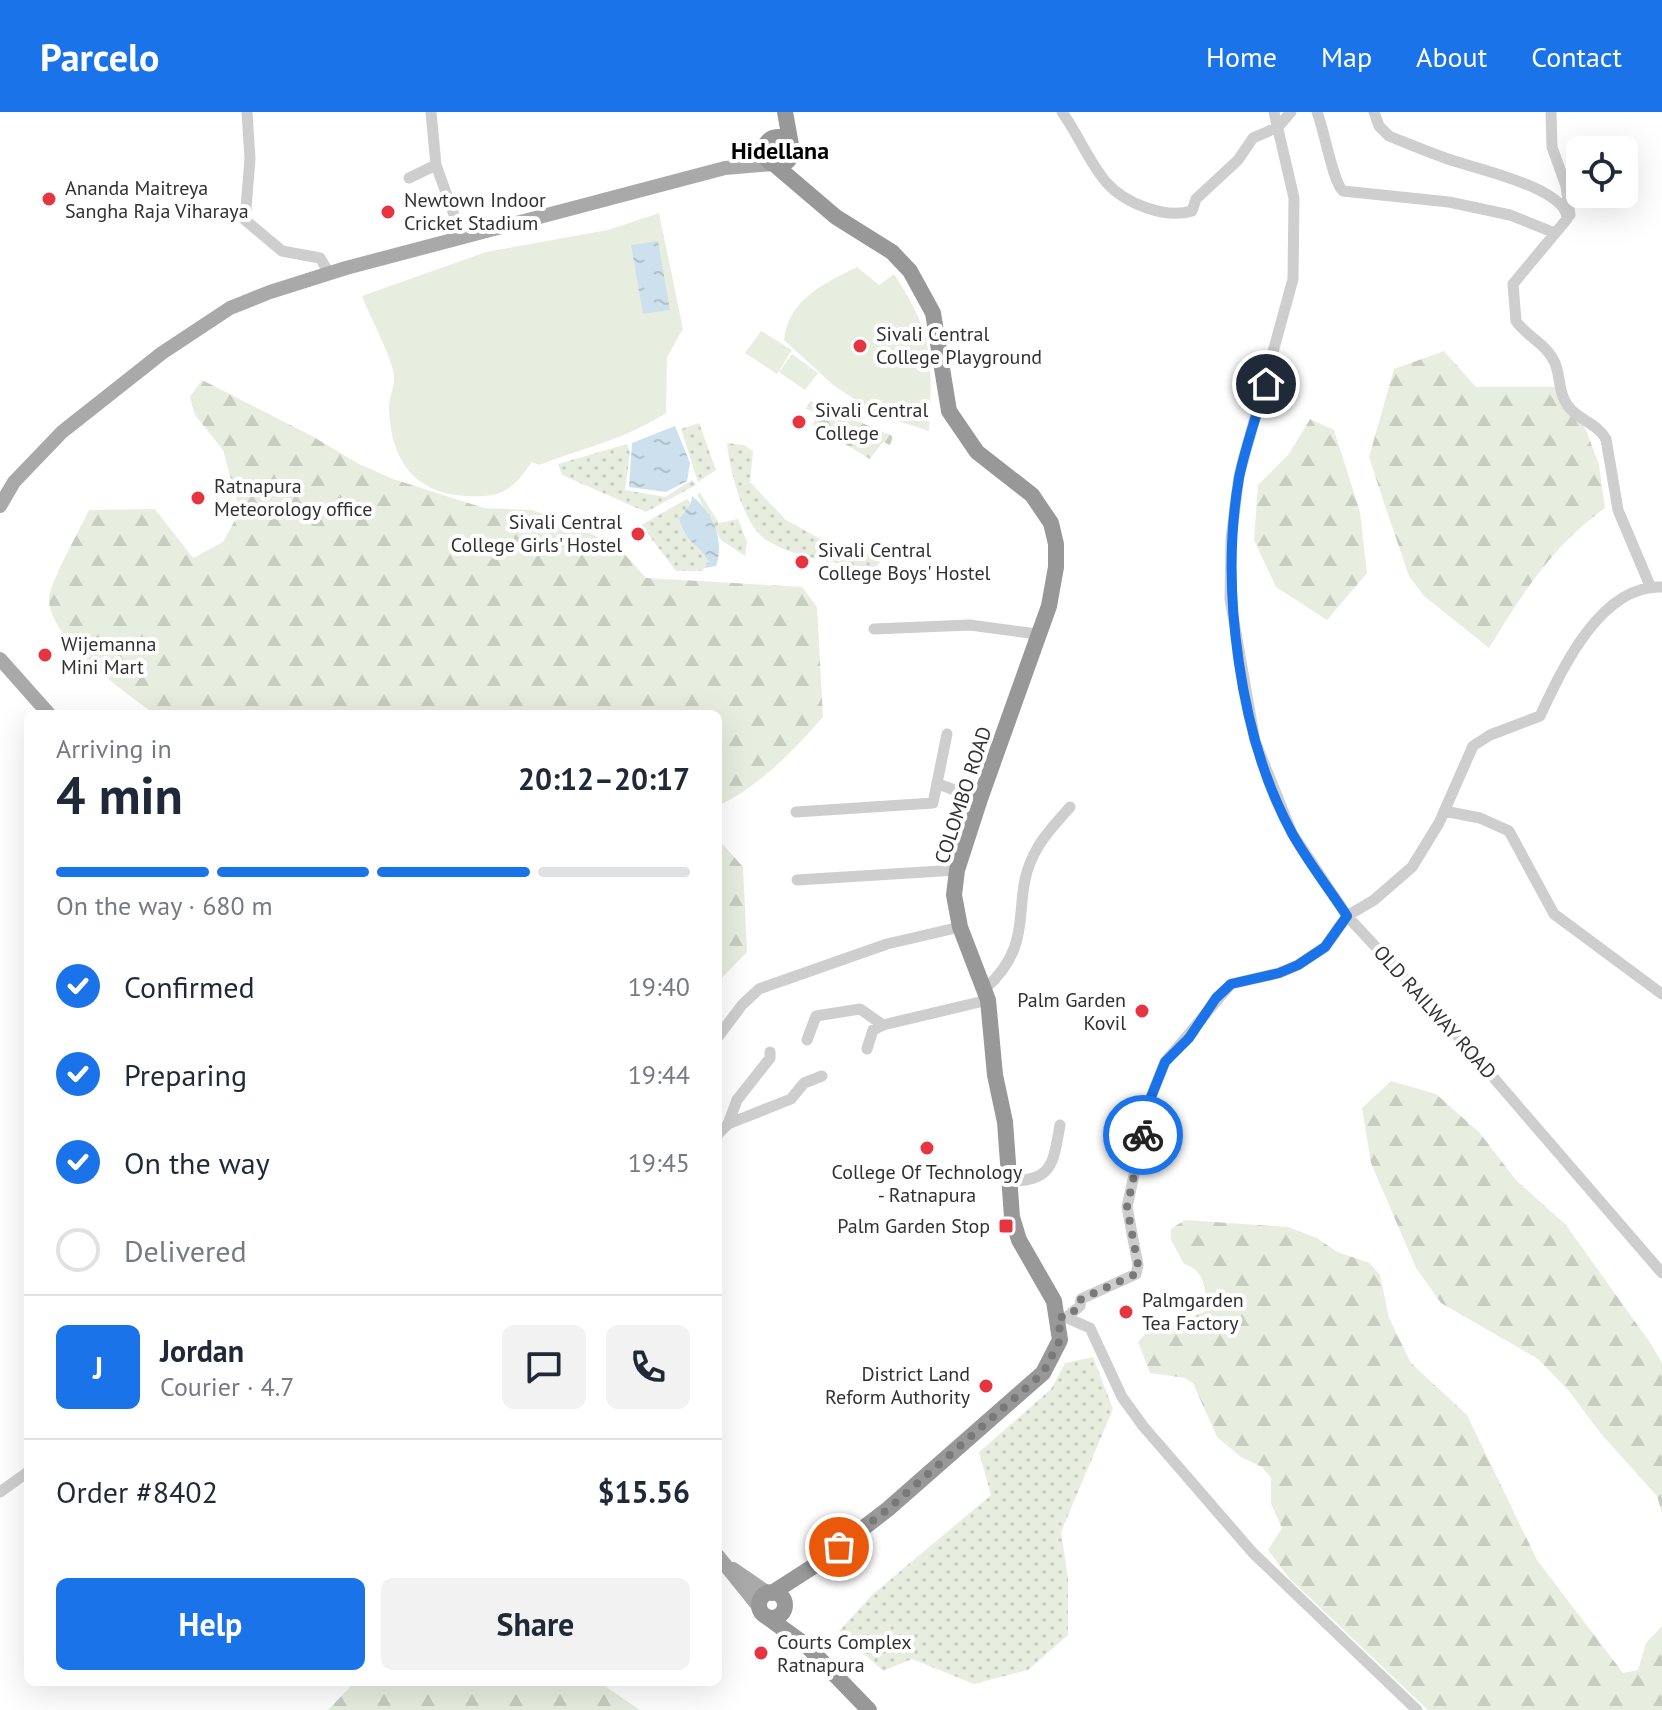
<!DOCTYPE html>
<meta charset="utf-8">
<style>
:root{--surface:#fff;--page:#f2f2f3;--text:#1f2937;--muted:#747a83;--line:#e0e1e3;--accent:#1a73e8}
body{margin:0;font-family:"PT Sans",sans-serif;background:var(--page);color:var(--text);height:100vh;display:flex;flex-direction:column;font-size:30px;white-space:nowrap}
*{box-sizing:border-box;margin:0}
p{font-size:26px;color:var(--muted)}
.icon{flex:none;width:44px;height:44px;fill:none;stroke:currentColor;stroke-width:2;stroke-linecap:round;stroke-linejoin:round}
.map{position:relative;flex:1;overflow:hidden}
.drawer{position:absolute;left:24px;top:598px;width:698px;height:976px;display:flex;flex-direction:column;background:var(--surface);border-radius:12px;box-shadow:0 8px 32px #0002}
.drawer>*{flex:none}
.tools{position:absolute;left:1566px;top:24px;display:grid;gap:16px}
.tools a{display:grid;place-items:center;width:72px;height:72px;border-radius:12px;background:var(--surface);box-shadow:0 8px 32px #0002;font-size:40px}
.pin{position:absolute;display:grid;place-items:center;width:68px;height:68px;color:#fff;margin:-34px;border:4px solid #fff;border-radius:50%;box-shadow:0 2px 8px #0007}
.courier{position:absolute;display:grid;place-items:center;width:80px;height:80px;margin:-40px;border:6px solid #1a73e8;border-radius:50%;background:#fff;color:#222;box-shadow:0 2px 10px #0007}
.head em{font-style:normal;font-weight:800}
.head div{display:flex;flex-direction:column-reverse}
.head{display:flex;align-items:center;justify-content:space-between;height:136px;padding:0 32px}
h1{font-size:52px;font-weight:800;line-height:60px}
.bar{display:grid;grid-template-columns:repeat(4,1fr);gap:12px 8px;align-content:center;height:96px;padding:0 32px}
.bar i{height:10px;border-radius:6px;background:var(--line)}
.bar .current{background:var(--accent)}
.bar p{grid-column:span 4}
.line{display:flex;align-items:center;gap:20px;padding:0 32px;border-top:2px solid var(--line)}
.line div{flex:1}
.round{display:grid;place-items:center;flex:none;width:84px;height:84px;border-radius:12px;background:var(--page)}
ol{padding:0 32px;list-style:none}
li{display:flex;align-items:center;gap:24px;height:88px}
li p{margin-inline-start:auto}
li .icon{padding:8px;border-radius:50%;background:var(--accent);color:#fff;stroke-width:4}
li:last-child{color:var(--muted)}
li i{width:44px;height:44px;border:4px solid var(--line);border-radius:50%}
.primary-button{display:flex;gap:16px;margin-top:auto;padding:16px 32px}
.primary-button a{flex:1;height:92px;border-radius:12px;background:var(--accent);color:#fff;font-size:32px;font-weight:800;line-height:92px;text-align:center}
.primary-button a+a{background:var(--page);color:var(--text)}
header{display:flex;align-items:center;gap:48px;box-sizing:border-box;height:112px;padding:0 40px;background:var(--accent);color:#fff}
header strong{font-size:38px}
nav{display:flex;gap:44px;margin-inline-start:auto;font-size:28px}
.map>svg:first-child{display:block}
</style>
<header>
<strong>Parcelo</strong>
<nav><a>Home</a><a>Map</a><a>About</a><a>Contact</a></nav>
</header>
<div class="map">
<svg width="1662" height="1598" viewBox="0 0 1662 1598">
<defs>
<pattern id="grass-dots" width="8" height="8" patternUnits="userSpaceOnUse" patternTransform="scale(2)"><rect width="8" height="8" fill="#e7eee0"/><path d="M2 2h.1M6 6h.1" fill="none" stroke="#c7cdc1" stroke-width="1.8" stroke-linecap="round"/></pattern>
<pattern id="forest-firs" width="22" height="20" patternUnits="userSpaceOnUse" patternTransform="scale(2)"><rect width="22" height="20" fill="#e7eee0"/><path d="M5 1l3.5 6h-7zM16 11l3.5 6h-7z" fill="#c7cdc1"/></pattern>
<pattern id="water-ripples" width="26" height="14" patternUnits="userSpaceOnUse" patternTransform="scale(2)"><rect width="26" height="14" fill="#cce0ed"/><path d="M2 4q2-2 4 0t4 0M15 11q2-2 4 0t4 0" fill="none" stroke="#b0c1cc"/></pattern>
</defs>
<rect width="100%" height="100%" fill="#fff"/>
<path fill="url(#grass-dots)" d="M699 311 716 358 698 370 681 317Z
M727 331 744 333 753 339 750 370 786 408 835 435 853 430 880 450 875 456C844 453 785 445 761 424 742 406 729 356 727 331Z
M627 332 630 341 625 378 665 385 692 368 696 373 646 400 562 363 558 352Z
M700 381 719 411 738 407 747 430 745 444 721 428 697 383Z
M687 387 691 391 679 407C686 432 698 431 709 450L702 459H676L641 413Z
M1093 1245 1113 1297 1061 1420 1068 1466V1523L1028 1558 974 1572 912 1547 883 1559 839 1519 873 1482 991 1383 979 1340 1051 1277 1065 1251Z"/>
<path fill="url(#forest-firs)" d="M1444 239 1476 275H1559L1586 318 1599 353 1605 396C1553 433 1522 482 1489 536L1424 484 1409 464 1385 394 1369 345 1394 257Z
M202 268 312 324 357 351 393 367 484 396 532 398 573 412 620 437 646 466 802 475 817 495 823 605C792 640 761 673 718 694V602H155C124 580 49 527 49 487 49 471 81 416 89 398L155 397 193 446 223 430 240 399 223 338 195 303 190 285Z
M810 289 893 324 890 333 883 330 870 347 813 313 817 301 806 297Z
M1310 307 1334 318 1360 400 1367 461 1327 508 1276 475 1254 428 1258 373 1289 342Z
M718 727 743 755 747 840 718 870Z
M1391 969 1436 982 1479 1020 1516 1068 1566 1113 1651 1232 1662 1251V1401L1657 1384 1601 1322 1569 1279 1538 1247 1441 1191 1416 1156 1371 1051 1362 996Z
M1185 1108 1288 1115 1317 1126 1337 1140 1370 1151 1380 1163 1389 1206 1411 1251 1467 1303 1537 1448 1623 1561 1638 1558 1646 1531 1662 1514V1598H1428L1289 1466 1268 1438 1282 1416 1271 1392V1366L1262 1355 1241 1345 1217 1325 1193 1271 1185 1266 1150 1261 1138 1230 1148 1219 1204 1200C1208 1180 1205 1158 1184 1152L1171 1128V1117Z
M355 1570H599L640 1598H328Z"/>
<path fill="#e7eee0" d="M659 101 683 217 667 245 666 301C626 327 583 336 539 353L532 350C512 378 503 386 467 384 413 382 390 346 389 295 389 285 395 274 394 264 393 247 369 203 362 184L486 140 608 118Z
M857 155 879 173 894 162C935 225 932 246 929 319L877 302 833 273 784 228C789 187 823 172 857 155Z
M761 219 792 238 777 262 745 241Z
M792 242 818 261 805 278 779 260Z"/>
<path fill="url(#water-ripples)" d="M658 129 670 198 643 202 631 133Z
M675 314 690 351 687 369 666 380 629 375 632 331Z
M692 384C713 401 725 428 716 454L704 456 709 450C698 431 686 432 679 407L691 391Z"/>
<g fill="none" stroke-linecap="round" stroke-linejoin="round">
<path stroke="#cecece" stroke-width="11" d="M247 0 250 47 245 108 282 139 320 146 329 161
M431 0 436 53
M1062 0C1078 22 1089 50 1106 70 1125 92 1166 107 1192 99L1196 87 1238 48 1253 26 1278 15 1291 0
M1274 0 1294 86 1293 167 1239 364 1231 427 1230 487 1255 629 1292 721 1347 804 1442 906 1662 1161
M1317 0C1324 17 1333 71 1343 79L1449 90 1510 103 1555 121
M1374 0 1379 14 1389 24C1409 32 1428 40 1448 47 1473 56 1568 76 1567 107L1513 172 1516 209C1527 225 1547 232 1555 251 1561 266 1558 280 1568 294 1578 308 1597 311 1606 327L1618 398 1651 476
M1551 0 1552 35 1566 74 1570 103
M409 66 436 53 462 125
M874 517 970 513 1037 522
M938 672 980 687
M1444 699 1480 706 1509 719 1554 802 1662 882
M796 700 933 691 947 622
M797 768 957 758
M985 877C1041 826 1006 788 1038 735 1046 721 1059 708 1070 695
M718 925 742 893 759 877 887 832 960 815
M807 928 816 904 860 897 883 913 988 888
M867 937 873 918 883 913
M728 1012 791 987 804 971 822 964
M718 1022 728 1012 737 988 770 946V940
M1009 1069C1053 1069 1053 1052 1060 1013
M1065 1205 1090 1216 1122 1285 1143 1314 1253 1441 1417 1598
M1067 1205 1080 1194 1081 1187 1136 1162 1138 1153 1127 1095 1151 985 1165 950 1231 872 1279 861 1298 853 1325 835 1347 804 1374 788 1412 755 1439 711 1473 634 1490 623 1540 604C1562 557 1601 472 1662 475
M0 1380 28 1360"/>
<path stroke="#a9a9a9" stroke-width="14" d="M737 51 765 34
M0 394 14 370 62 320 162 241 230 196 270 180 346 156 725 56 773 52
M0 547 49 602
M718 1444 759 1495
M733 1457 768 1481"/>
<path stroke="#989898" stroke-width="16" d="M785 0 791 33
M764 39a14 14 0 1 1 28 0a14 14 0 1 1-28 0Z
M759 1493a13 13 0 1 1 26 0a13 13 0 1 1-26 0Z
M772 1481 814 1454 888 1397 1043 1261 1060 1228 1054 1189 1019 1128 1012 1105 1005 1010 995 963 988 888 960 815 954 783 957 758 980 687 1049 494 1056 455V432L1051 411 1032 383 977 340 949 299 933 201 910 159 892 140 836 105 775 53
M767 1505 807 1534 869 1598"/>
</g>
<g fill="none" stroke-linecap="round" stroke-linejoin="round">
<path stroke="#797979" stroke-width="8" stroke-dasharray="0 14.4" d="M839 1435 888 1397 1043 1261 1060 1228 1059 1205H1067L1080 1194 1081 1187 1136 1162 1138 1153 1127 1095 1143 1023"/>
<path stroke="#1a73e8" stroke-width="10" d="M1143 1023 1151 985 1165 950 1189 926 1216 886 1231 872 1279 861 1298 853 1325 835 1347 804C1329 777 1309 751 1293 723 1239 626 1220 475 1239 366 1245 335 1257 303 1266 272"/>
</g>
<g fill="#e63540" stroke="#fff" stroke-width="3">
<circle cx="49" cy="87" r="8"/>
<circle cx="388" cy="100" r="8"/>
<circle cx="860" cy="234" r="8"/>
<circle cx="799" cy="310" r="8"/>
<circle cx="198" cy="386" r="8"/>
<circle cx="638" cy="422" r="8"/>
<circle cx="802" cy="450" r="8"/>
<circle cx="45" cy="543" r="8"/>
<circle cx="1142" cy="899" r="8"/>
<circle cx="927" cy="1036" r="8"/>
<rect x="998" y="1106" width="16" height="16" rx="4"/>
<circle cx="1126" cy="1200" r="8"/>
<circle cx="986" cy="1274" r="8"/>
<circle cx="761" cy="1541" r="8"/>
</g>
<g text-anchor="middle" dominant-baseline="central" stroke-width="8" stroke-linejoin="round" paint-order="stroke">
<g font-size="20" fill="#313131" stroke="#fff" text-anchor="start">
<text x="65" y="76">Ananda Maitreya<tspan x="65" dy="23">Sangha Raja Viharaya</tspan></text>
<text x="404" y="88">Newtown Indoor<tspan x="404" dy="23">Cricket Stadium</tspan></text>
<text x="876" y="222">Sivali Central<tspan x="876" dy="23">College Playground</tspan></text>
<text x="815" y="298">Sivali Central<tspan x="815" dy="23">College</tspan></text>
<text x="214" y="374">Ratnapura<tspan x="214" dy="23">Meteorology office</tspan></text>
<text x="622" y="410" text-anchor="end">Sivali Central<tspan x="622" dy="23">College Girls' Hostel</tspan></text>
<text x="818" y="438">Sivali Central<tspan x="818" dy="23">College Boys' Hostel</tspan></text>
<text x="61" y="532">Wijemanna<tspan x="61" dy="23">Mini Mart</tspan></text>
<text x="1126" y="888" text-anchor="end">Palm Garden<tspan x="1126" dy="23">Kovil</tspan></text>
<text x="927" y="1060" text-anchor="middle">College Of Technology<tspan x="927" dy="23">- Ratnapura</tspan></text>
<text x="990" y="1114" text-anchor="end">Palm Garden Stop</text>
<text x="1142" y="1188">Palmgarden<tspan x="1142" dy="23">Tea Factory</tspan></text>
<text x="970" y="1262" text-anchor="end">District Land<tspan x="970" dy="23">Reform Authority</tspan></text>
<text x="777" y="1530">Courts Complex<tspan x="777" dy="23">Ratnapura</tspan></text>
</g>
<g font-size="20" fill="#313131" stroke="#fff">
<text transform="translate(963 683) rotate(-72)">COLOMBO ROAD</text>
<text transform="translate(1435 900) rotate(48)">OLD RAILWAY ROAD</text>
</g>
<g font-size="24" font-weight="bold" fill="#000" stroke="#fff">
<text x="780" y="38">Hidellana</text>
</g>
</g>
</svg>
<div class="tools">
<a><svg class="icon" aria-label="locate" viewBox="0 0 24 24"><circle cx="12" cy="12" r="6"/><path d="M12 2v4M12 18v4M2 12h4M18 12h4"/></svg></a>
</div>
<div class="pin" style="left:839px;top:1435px;background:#ea580c"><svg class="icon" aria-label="bag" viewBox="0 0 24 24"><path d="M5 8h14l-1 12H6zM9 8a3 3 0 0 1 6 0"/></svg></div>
<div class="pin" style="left:1266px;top:272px;background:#1f2937"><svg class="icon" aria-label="home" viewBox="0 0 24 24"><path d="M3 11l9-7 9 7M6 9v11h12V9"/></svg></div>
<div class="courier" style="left:1143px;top:1023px"><svg class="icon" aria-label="bike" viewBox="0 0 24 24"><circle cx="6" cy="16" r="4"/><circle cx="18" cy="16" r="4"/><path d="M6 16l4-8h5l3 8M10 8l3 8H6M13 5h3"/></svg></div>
<section class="drawer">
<div class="head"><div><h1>4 min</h1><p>Arriving in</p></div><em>20:12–20:17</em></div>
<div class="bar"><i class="current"></i><i class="current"></i><i class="current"></i><i></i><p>On the way · 680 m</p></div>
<ol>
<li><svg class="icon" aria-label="check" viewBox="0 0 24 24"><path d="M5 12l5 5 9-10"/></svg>Confirmed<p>19:40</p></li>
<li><svg class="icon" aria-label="check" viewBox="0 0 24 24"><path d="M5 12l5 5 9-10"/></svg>Preparing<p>19:44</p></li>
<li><svg class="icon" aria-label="check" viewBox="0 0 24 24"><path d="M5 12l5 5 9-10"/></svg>On the way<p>19:45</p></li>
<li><i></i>Delivered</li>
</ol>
<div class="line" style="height:144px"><b class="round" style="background:var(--accent);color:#fff">J</b><div><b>Jordan</b><p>Courier · 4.7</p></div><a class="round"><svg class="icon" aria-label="chat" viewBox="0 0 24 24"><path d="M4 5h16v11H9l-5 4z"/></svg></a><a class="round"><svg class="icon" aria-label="phone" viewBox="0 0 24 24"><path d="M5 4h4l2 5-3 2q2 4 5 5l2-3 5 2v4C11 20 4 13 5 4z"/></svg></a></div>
<div class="line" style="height:104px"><div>Order #8402</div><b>$15.56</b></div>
<div class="primary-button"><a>Help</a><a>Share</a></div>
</section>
</div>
